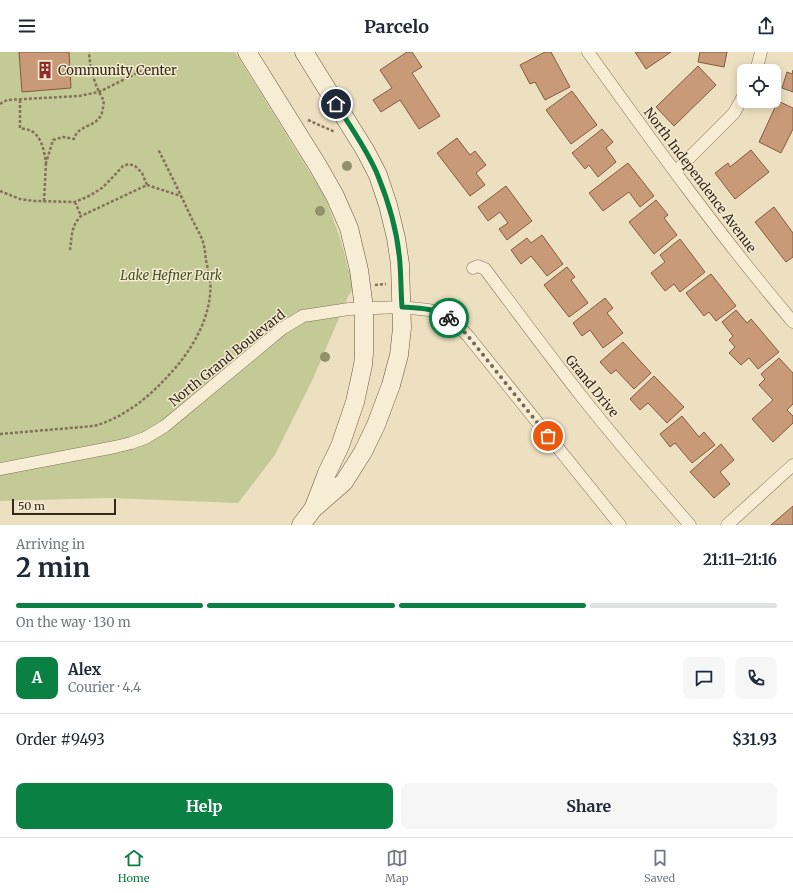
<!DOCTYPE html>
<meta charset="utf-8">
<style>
:root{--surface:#fff;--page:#f6f6f7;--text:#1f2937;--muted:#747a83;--line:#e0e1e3;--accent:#0b8043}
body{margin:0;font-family:Merriweather,serif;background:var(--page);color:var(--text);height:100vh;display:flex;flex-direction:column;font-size:15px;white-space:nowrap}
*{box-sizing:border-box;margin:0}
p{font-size:13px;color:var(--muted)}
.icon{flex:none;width:22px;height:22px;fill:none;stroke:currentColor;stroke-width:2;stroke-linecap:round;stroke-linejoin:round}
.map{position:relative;height:473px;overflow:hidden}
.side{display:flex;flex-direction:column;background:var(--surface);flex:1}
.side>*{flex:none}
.buttons{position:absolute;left:737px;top:12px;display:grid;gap:8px}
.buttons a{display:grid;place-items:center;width:44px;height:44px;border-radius:8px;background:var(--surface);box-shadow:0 2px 10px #0003;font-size:20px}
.scale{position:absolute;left:12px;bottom:10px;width:104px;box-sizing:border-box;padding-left:4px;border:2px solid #35291d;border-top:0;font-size:11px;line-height:14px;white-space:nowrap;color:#35291d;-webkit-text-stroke:3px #f4ead0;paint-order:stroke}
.pin{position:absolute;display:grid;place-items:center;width:34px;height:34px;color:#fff;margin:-17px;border:2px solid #fff;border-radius:50%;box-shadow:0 1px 4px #0007}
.courier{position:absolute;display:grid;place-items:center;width:40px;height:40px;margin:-20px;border:3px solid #0b8043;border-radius:50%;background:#fff;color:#222;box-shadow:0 1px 5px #0007}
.head em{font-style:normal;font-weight:700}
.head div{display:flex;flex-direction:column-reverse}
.head{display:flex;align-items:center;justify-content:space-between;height:68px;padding:0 16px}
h1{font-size:26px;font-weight:700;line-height:30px}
.bar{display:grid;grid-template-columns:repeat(4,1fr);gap:6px 4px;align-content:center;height:48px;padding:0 16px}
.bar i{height:5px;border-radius:3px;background:var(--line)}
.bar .current{background:var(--accent)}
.bar p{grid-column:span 4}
.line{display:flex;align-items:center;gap:10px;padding:0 16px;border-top:1px solid var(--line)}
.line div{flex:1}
.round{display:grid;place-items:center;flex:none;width:42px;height:42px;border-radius:8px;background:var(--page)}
.button{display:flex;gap:8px;margin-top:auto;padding:8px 16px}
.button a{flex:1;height:46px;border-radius:8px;background:var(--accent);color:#fff;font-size:16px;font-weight:700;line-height:46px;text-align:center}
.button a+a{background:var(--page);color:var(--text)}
header{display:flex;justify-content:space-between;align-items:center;height:52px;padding:0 16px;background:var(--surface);font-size:18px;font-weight:700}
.tabs{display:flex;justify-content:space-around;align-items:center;height:56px;border-top:1px solid var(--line);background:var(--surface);font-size:11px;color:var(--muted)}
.tabs a{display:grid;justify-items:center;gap:2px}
.tabs .current{color:var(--accent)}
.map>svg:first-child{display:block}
</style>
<header><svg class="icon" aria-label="menu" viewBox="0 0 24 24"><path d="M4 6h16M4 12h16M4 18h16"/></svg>Parcelo<svg class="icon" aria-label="share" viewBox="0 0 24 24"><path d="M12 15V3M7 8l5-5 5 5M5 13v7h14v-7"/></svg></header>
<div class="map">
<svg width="793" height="473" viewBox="0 0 793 473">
<rect width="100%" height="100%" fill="#ece0c1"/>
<path fill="#c3ca96" d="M0 0H235L325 145 339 183 344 200 348 217 351 221 353 237 348 245 312 329 275 403 238 451 109 446 0 449Z"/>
<path fill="#c99a78" stroke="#835b40" d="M19 0H69L71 36 22 40Z
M407 0H412L422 15 412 21 440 64 419 77 400 48 381 60 373 48 392 36 380 18Z
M545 0H551L570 35 545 48 535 30 530 32 520 13Z
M635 0H671L646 17Z
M700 0H727L724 15 698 10Z
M698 14 716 33 674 74 656 55Z
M793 18V40L782 36 787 20 792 22Z
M572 39 597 73 571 92 546 58Z
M778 49 793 56V77L781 101 759 90Z
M602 77 613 90 606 96 616 110 598 125 589 113 585 117 572 101Z
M457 86 470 103 475 99 486 113 476 121 485 133 470 144 437 101Z
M751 98 769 120 735 147 715 121 728 111 730 115Z
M628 111 654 144 640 155 629 140 603 159 589 141Z
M506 134 532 169 507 188 499 177 508 171 500 160 488 169 478 155Z
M656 148 668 163 664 166 677 183 654 202 629 170Z
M774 155 793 181V205L786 210 755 170Z
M542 183 563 212 547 224 531 204 521 212 511 198 527 186 531 191Z
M680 187 705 220 680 240 674 232 665 239 651 221 665 210 660 203Z
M567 215 575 225 571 228 588 251 569 265 544 233Z
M711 222 736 254 716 269 709 260 704 264 686 241Z
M605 246 613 256 607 261 623 281 603 296 590 278 582 284 573 271Z
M736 258 747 271 751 267 779 300 758 317 749 306 741 313 729 301 735 295 729 288 733 284 722 270Z
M623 290 651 321 634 337 616 318 611 322 600 310Z
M779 306 793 321V352L787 358 793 364V371L773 390 752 367 773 348 759 333 765 327 761 322Z
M654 324 684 355 667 371 648 351 640 358 630 347Z
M682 364 699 385 704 380 715 393 692 411 675 391 670 395 660 382Z
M721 392 734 408 720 420 730 432 714 446 690 420Z
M793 454V473H771Z"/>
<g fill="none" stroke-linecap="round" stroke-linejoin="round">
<g stroke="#857159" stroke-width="13">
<path id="street" d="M588 0C654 92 720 184 793 270
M756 19 761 0
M675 120 734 61 744 43
M473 216 478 214 485 217C517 260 549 303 582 345 617 389 653 431 690 473
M0 417 115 395 131 391 145 386 165 374 283 276 303 264 349 257 401 255 429 258 437 260 447 264 455 270 468 284 620 473
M727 473 793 413"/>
</g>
<g stroke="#67523d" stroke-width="19">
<path id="secondary" d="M247 0 318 114 335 144 349 176 359 218 364 256V302L363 313 355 350 340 394 327 421 314 455
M301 473 313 457 344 430 363 400 376 373 391 333 399 303 402 276 400 212 396 186 388 153 378 123 365 98 304 0"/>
</g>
<path stroke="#857159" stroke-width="2.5" stroke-dasharray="3 2" stroke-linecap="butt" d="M20 48V76C23 77 27 77 29 78 42 83 44 99 46 111L53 88 63 85 74 87C78 73 94 75 100 65 103 61 103 54 104 49 95 34 90 18 89 0
M0 52 7 48 79 44 99 40 143 18
M308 68 335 80
M147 133 181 144
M0 139 20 147 34 149 75 150 89 144 102 136 111 127 123 114 129 112 135 114 142 121 147 133 81 164C71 174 72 184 70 198
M44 149 46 111
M75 150 81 164
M375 233 386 232
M0 382 94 374C123 366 148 346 168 324 192 299 214 262 210 226 209 220 207 214 206 208 205 202 205 196 203 190 200 181 194 172 190 163 180 141 169 119 158 97"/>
<use href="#street" stroke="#f7edd4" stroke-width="12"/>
<use href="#secondary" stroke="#f7edd4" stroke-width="18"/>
</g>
<g fill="#91916b">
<circle cx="347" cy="114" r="5"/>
<circle cx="320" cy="159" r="5"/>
<circle cx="325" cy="305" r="5"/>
</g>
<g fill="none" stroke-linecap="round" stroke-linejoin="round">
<path stroke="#756956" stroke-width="4" stroke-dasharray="0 7.2" d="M449 266 455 270 468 284 548 384"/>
<path stroke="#0b8043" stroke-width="5" d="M336 52C350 74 368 99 378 124 389 151 398 183 400 212 401 227 401 241 402 255 418 256 436 256 449 266"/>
</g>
<defs>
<g id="building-bare" transform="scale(1.38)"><path d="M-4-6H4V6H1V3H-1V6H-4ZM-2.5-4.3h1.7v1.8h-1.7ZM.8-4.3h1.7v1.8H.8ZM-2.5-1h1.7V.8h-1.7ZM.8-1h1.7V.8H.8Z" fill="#922b2c" stroke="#f4ead0" stroke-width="2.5" paint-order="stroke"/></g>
</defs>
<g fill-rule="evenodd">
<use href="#building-bare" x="45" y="18"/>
</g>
<g text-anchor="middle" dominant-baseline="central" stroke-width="3" stroke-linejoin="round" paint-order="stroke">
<g font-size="13" fill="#35291d" stroke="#f4ead0" text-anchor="start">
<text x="58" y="18">Community Center</text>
</g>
<g font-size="13" fill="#35291d" stroke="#f4ead0">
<text transform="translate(700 128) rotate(53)">North Independence Avenue</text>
<text transform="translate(227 306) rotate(-39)">North Grand Boulevard</text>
<text transform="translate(592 334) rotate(51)">Grand Drive</text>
</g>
<g font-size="13" font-style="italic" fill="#465124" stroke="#f4ead0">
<text x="171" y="223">Lake Hefner Park</text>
</g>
</g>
</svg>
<div class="buttons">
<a><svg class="icon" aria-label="locate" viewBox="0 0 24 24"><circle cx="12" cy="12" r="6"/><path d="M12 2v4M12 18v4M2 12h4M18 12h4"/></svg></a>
</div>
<div class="scale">50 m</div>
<div class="pin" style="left:548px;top:384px;background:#ea580c"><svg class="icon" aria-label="bag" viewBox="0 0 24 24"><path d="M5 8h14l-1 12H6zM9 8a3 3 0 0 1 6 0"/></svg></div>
<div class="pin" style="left:336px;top:52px;background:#1f2937"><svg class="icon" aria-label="home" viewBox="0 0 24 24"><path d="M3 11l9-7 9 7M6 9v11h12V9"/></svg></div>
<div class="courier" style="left:449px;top:266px"><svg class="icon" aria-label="bike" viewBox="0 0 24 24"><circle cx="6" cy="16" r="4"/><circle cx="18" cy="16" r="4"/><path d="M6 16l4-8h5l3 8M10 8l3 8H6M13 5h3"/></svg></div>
</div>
<section class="side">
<div class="head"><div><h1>2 min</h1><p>Arriving in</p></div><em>21:11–21:16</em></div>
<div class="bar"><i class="current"></i><i class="current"></i><i class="current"></i><i></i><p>On the way · 130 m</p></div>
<div class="line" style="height:72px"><b class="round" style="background:var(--accent);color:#fff">A</b><div><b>Alex</b><p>Courier · 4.4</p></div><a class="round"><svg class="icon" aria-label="chat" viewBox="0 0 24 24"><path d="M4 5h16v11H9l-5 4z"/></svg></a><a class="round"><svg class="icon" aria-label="phone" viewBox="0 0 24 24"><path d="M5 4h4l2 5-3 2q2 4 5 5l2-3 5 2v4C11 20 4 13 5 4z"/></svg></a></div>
<div class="line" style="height:52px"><div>Order #9493</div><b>$31.93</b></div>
<div class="button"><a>Help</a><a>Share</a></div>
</section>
<nav class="tabs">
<a class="current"><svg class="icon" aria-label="home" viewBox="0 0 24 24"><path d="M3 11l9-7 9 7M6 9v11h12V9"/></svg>Home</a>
<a><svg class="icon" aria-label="map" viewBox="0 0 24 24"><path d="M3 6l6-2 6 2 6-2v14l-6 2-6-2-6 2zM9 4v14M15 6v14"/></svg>Map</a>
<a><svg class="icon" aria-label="saved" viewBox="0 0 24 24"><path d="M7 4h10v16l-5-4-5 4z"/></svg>Saved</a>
</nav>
